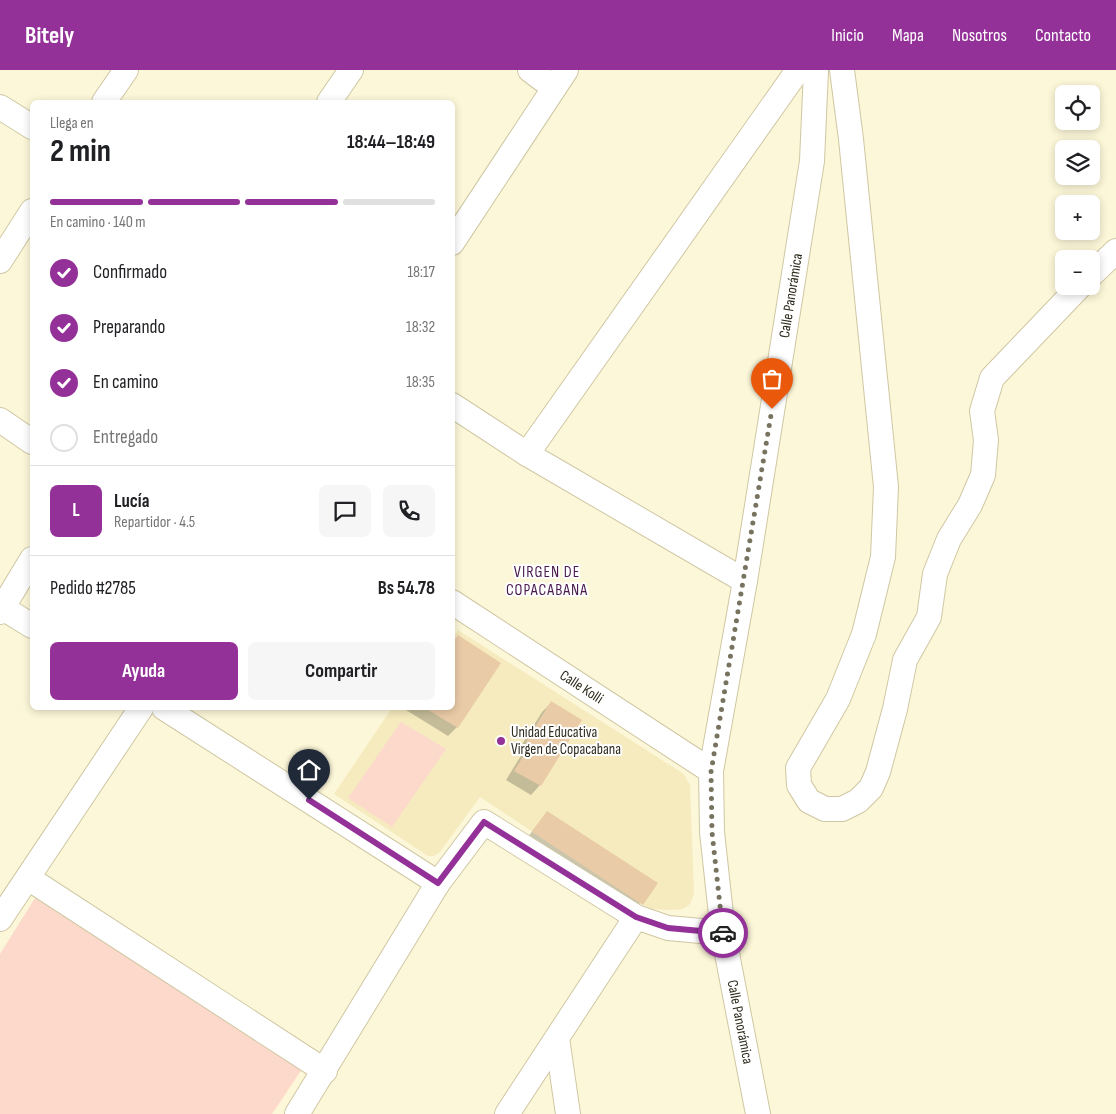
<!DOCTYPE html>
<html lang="es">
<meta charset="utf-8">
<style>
:root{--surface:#fff;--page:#f6f6f6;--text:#202124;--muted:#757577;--line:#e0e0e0;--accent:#933199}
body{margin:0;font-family:"Sofia Sans Condensed",sans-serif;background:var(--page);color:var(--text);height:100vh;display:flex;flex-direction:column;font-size:19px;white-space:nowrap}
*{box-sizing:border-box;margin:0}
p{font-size:16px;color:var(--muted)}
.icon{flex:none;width:28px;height:28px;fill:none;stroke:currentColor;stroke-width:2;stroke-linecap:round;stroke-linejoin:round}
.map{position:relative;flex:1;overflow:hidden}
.panel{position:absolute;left:30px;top:30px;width:425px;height:610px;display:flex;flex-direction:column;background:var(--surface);border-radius:8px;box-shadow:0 2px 8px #0003}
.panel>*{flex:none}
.fabs{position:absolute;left:1055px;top:15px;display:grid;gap:10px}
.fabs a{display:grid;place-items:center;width:45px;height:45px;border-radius:8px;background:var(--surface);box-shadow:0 2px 8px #0003;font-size:25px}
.pin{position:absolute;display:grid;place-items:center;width:42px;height:42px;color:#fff;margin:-51px -21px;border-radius:50% 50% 50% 0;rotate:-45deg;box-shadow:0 0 5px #0007}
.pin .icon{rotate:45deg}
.courier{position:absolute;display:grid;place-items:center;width:50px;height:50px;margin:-25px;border:4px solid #933199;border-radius:50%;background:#fff;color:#222;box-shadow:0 1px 6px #0007}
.headline em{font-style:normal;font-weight:700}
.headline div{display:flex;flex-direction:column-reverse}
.headline{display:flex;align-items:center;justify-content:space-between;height:85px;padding:0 20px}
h1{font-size:32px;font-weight:700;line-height:38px}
.bar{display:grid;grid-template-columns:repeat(4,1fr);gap:8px 5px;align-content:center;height:60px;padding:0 20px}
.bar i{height:6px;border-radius:4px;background:var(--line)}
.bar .active{background:var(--accent)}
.bar p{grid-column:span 4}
.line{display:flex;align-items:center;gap:12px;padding:0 20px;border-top:1px solid var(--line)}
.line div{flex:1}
.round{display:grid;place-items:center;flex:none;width:52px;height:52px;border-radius:8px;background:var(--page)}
ol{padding:0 20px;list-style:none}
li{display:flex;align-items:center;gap:15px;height:55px}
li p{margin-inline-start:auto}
li .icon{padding:5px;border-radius:50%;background:var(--accent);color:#fff;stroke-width:4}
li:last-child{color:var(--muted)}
li i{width:28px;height:28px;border:2px solid var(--line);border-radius:50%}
.button{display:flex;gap:10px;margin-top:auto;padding:10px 20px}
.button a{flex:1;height:58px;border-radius:8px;background:var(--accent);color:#fff;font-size:20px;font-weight:700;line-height:58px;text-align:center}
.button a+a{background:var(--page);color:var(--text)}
header{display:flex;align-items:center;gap:30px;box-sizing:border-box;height:70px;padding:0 25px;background:var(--accent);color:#fff}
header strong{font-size:24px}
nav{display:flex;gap:28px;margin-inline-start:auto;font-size:18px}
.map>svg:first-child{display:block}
</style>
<header>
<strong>Bitely</strong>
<nav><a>Inicio</a><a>Mapa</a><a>Nosotros</a><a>Contacto</a></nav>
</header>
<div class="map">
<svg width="1116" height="1044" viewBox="0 0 1116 1044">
<rect width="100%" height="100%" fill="#fdf7d9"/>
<path fill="#f5ebbe" d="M458 560 684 704 690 715 694 824 690 834 683 839 670 840 652 839 643 835 480 727 440 782 434 786H428L334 724 392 638H452L453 568Z"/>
<path fill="#fcd9cb" d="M401 652 446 679 392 757 348 728Z
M35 828 302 999 272 1044H0V884Z"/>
<path fill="#0003" d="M458 567 457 657 448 666 406 640 407 638H452V572Z
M551 633 581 650 540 715 531 725 506 710 522 684 518 681 542 642Z
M547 742 656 813 632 843 524 772Z"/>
<path fill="#eacba8" d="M458 565 501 593 458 658 425 638H452V573Z
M551 631 582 650 541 716 514 701 531 674 526 672Z
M547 741 658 813 643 835 532 762Z"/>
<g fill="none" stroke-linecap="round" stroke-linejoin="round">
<g stroke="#cfc7a3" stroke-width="26">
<g id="minor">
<path d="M530 0 554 18"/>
<path d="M842 0 851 69 886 417 883 487 864 564 838 629 798 698 799 715 809 731 825 739H842L858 731 871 718 878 702 895 639 905 590 929 547 935 504 949 469 970 435 983 405 986 370 982 341 992 308 1080 216"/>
<path d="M104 32 126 0"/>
<path d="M329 32 351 0"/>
<path d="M0 37 32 57"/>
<path d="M452 173 566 0"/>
<path d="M0 191 32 141"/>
<path d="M1091 205 1116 181"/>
<path d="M452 335 527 384 745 511"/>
<path d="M0 350 32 372"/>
<path d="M527 384 798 0"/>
<path id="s1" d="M452 532 711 701"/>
<path d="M3 538 32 556"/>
<path d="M0 542 32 489"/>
<path d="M164 638 438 813"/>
<path d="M28 808 325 1001"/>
<path d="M0 849 141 638"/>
<path d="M557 968 568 1044"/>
<path d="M297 1044 438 813 484 752 636 847 668 858 723 863"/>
<path d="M507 1044 636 847"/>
<path id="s2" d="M758 1044 723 863 712 762 711 701 745 511 812 91 816 0"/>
</g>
</g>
<use href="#minor" stroke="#fff" stroke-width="24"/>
</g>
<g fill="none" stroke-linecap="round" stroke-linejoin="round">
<path stroke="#77735f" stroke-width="5" stroke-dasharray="0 9" d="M723 863 712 762 711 702 772 339"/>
<path stroke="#933199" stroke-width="6" d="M309 730 438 813 484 752 636 847 668 858 723 863"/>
</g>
<circle fill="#933199" stroke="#fff" stroke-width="2" cx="501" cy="671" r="5"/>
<g text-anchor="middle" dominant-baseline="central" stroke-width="4" stroke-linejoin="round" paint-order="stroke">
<g font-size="15" fill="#2f2c1e" stroke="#fff">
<text stroke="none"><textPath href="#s2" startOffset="829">Calle Panorámica</textPath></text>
<text stroke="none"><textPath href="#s1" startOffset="155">Calle Kolli</textPath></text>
<text transform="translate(740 952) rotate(79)">Calle Panorámica</text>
</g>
<g font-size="15" fill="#2f2c1e" stroke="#fff" text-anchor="start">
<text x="511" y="662">Unidad Educativa<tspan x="511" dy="17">Virgen de Copacabana</tspan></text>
</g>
<g font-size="16" letter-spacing="1" fill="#4a1b4d" stroke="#fff">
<text x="547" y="502">VIRGEN DE<tspan x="547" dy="18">COPACABANA</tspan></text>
</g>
</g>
</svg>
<div class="fabs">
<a><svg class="icon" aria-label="locate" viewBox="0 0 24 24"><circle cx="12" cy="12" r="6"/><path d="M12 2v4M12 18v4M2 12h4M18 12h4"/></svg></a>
<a><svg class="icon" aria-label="layers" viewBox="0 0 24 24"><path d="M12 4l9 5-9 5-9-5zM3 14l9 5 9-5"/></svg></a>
<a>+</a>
<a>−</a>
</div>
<div class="pin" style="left:772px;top:339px;background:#ea580c"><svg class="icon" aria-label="bag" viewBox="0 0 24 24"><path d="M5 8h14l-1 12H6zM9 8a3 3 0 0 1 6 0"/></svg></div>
<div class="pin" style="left:309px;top:730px;background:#1f2937"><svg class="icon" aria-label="home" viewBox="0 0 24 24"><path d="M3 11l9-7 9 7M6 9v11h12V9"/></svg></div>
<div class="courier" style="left:723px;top:863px"><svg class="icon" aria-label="car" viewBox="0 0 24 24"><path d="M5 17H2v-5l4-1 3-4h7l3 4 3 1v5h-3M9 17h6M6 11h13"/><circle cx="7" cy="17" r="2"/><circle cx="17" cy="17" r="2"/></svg></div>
<section class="panel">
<div class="headline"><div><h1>2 min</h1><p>Llega en</p></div><em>18:44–18:49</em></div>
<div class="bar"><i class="active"></i><i class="active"></i><i class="active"></i><i></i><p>En camino · 140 m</p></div>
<ol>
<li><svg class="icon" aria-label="check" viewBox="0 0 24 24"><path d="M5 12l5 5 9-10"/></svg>Confirmado<p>18:17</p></li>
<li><svg class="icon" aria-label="check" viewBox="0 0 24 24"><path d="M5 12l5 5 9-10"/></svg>Preparando<p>18:32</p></li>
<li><svg class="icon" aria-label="check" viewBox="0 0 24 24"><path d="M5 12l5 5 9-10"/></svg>En camino<p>18:35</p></li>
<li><i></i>Entregado</li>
</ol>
<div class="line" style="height:90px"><b class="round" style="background:var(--accent);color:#fff">L</b><div><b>Lucía</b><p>Repartidor · 4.5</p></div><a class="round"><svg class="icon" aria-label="chat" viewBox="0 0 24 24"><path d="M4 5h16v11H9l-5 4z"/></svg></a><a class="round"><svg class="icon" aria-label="phone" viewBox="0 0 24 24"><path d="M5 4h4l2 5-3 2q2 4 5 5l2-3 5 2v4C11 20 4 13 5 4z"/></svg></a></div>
<div class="line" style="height:65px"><div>Pedido #2785</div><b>Bs 54.78</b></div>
<div class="button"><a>Ayuda</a><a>Compartir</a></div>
</section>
</div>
